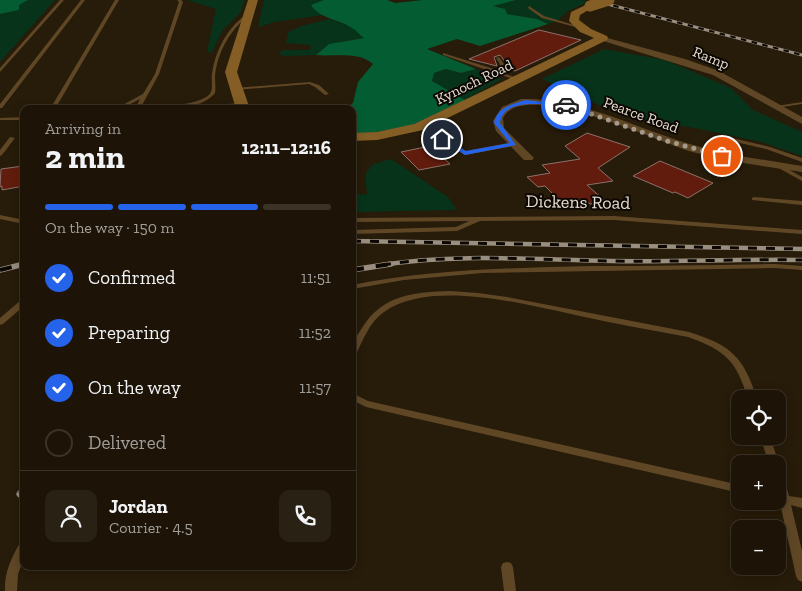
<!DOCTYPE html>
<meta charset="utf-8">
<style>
:root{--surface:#1d1407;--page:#2a2115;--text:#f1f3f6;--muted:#a09e9b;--line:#3b3328;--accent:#2563eb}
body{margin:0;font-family:"Zilla Slab",serif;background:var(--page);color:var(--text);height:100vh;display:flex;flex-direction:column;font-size:19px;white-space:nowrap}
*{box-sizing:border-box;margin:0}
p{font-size:16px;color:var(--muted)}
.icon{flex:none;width:28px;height:28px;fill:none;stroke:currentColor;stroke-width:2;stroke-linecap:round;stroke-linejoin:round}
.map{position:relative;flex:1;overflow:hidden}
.panel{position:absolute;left:20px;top:105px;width:336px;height:465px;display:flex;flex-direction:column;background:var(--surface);border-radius:10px;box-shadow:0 2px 12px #0003,0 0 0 1px var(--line)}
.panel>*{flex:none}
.controls{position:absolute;left:731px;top:390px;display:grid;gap:10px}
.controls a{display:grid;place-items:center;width:55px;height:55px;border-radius:10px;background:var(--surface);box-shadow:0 2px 12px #0003,0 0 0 1px var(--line);font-size:25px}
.pin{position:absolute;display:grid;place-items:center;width:42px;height:42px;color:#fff;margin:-21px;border:2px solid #fff;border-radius:50%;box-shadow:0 1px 5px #0007}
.courier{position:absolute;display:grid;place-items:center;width:50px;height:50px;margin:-25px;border:4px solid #2563eb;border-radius:50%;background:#fff;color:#222;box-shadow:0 1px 6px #0007}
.summary em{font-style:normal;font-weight:700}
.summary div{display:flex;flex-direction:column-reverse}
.summary{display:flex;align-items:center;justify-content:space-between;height:85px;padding:0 25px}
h1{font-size:32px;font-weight:700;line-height:38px}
.bar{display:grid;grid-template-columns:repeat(4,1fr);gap:8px 5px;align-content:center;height:60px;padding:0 25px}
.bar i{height:6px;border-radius:4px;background:var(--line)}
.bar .on{background:var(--accent)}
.bar p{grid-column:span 4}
.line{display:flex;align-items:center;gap:12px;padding:0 25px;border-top:1px solid var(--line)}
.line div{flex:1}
.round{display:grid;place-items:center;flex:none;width:52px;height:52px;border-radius:10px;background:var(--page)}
ol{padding:0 25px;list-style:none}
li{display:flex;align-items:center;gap:15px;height:55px}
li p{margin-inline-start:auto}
li .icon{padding:5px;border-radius:50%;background:var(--accent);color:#fff;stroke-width:4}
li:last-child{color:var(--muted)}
li i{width:28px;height:28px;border:2px solid var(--line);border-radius:50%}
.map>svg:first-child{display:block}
</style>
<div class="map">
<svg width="802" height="591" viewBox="0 0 802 591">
<rect width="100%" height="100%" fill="#271b09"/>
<path fill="#07331b" d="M28 0H55L0 62V14L19 10V5Z
M187 0H245L240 13 222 31 212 52H207L216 9Z
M264 0H324L314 10 324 15 275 22 258 27Z
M516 0H582L588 2 568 11 557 21 548 24 537 19 507 14 504 9 492 5Z
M330 19 352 27 365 38 345 41 326 46 316 55 284 56 278 53 284 50H310L311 45 286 43 288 32 301 26Z
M604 49 665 60 731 88 753 110 802 132V156L761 142 700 129 623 116 542 79Z
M446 69 461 73 476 69 502 79 465 100 432 81 434 73Z
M391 159 448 197 457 210 353 212V195L367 194 365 174 373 164Z"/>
<path fill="#045d32" d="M0 0H28L19 5V10L0 14Z
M324 0H387L395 3 423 0H516L493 6 505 9 507 14 537 19 548 24 480 46 457 39 427 49 476 69 461 73 446 69 434 73 432 81 465 100 412 125 377 132 353 134 352 109H344L353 103 358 82 373 64C359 51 334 57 316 55L329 44 364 38C360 35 356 30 352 28 339 19 320 19 311 5Z"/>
<path fill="#611c0d" stroke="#8c716b" d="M539 30 581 40 515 71 504 68 506 63 500 55 494 57 497 66 469 59Z
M587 133 630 147 598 168 613 181 587 185 605 201 590 204 584 199 562 203 545 186 538 187 527 177 550 173 542 165 580 159 565 146Z
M430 146 450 164 419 170 401 152Z
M660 161 713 183 688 198 675 192 673 193 633 176Z
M23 166 24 186 2 190V186L0 187 1 169Z"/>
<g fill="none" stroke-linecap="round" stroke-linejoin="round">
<path fill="#5f4726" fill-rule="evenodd" d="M60 0H64L0 72V68Z
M81 0H85L2 108H0V104Z
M115 0H119L55 109H50Z
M177 0H181L183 2 159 74 141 107C154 107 205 106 211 92 213 87 211 79 212 73 216 48 228 27 249 12H251V14C231 28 217 52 215 77 215 83 216 88 215 93 200 112 159 109 137 109L136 107 140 99 121 109H115L143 94 155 74 179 2Z
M529 6 544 16 581 27 579 28 542 18 528 8Z
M443 53 497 70 500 64 496 58 499 57 504 64 500 72 520 79 516 80 443 55Z
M310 82 319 85 329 94 325 95 315 87 309 84 235 90 233 89 235 88Z
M802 102V104L776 108 774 107 776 106Z
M241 103H243V105L199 109 188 108 190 107Z
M24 117V120H0V118Z
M724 136 770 147 802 158V162L766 149 722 139V137Z
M10 137 15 138 2 155 0 156V150Z
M442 137 466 151 514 142 517 144 514 146 465 155 440 140 439 139Z
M777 163 802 177V181L775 166V164Z
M754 197 802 201V205L752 200V198Z
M0 215 24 220V224L0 219Z
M614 216 802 230V234L614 220 480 221 457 231 352 234V230L456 227 469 221 352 222V218Z
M775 264 802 266V270L775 268 482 273 404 280 352 289V285C432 269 511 268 592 266 653 266 714 265 775 264Z
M450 291 478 293 507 297 689 332C731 345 744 357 757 399H748C736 360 726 351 688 337 652 330 616 324 580 316 527 305 431 278 384 312 369 322 363 341 355 356L352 357C352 343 354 340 362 328 382 295 414 292 450 291Z
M21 300H24V306L3 324 0 325V318Z
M352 393 368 401 740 485V493L366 407 352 400Z
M760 436H770L779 464 778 467V464H769Z
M778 471 782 472 783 475 789 496 802 498V508L791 505 802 551V582L798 580 796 576 780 503 774 501H778Z
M24 542V558L18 574 17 591H5C4 574 11 558 20 543Z
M507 562 511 563 513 567 516 591H504L501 567 503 563Z"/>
<path fill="#5f4726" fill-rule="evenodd" d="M600 36 685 59 719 71 802 117V124L713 75 600 40Z
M521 99C584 98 638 130 697 146 731 156 767 160 802 166V172C765 166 726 162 689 151 657 141 523 78 503 118L504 128 534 158 532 160H524L496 131 493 121 502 107Z"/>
<path fill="#845e25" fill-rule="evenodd" d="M248 0H258L237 72 250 109H236L225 72Z
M590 3 595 6 580 15 579 20 591 29 607 36 608 38 607 40 423 130 377 140 352 141V133L377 132 414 124 594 38 580 32 569 21 571 12Z"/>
<g stroke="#998e80" stroke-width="3">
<path id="rail-far3" d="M592 0 802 55"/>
</g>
<g stroke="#998e80" stroke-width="4.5">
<path id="rail-far2" d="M352 241 802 249
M20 265 24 264
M382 265C458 253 536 260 612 261 676 262 739 259 802 260"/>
</g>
<g stroke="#998e80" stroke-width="5.5">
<path id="rail-far1" d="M0 270 24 264
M352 270 391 264"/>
</g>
<g stroke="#998e80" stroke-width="7">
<path id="rail" d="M20 494 24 490"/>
</g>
<use href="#rail-far3" stroke="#0c0702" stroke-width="2" stroke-dasharray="5.5" stroke-linecap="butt"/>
<use href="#rail-far2" stroke="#0c0702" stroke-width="3" stroke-dasharray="9" stroke-linecap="butt"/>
<use href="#rail-far1" stroke="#0c0702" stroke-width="4" stroke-dasharray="12" stroke-linecap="butt"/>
<use href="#rail" stroke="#0c0702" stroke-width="5" stroke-dasharray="16" stroke-linecap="butt"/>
<path stroke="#845e25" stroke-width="11" d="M590 6 609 0"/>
</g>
<path fill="#2563eb" d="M526 100 569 105 566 107C547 105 504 96 500 123L516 145 465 155 440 139 444 138 466 151 510 143 494 123C497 107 513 104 526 100Z"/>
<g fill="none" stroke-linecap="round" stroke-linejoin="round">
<path stroke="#a49a8c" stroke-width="5" stroke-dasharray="0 9" d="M566 105 667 141 722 156"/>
</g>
<g text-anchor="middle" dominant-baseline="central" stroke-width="4" stroke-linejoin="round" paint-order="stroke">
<g font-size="15" fill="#e7ded3" stroke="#0c0702">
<text transform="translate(711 58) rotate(22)">Ramp</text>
<text transform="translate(474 82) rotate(-26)">Kynoch Road</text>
<text transform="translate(641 115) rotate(20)">Pearce Road</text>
</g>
<g font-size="18" fill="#e7ded3" stroke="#0c0702">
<text transform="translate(578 202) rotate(1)">Dickens Road</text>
</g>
</g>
</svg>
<div class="controls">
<a><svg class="icon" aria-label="locate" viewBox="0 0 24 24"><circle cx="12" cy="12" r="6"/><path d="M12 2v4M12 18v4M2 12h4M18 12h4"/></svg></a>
<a>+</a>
<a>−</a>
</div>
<div class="pin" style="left:722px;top:156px;background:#ea580c"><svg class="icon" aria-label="bag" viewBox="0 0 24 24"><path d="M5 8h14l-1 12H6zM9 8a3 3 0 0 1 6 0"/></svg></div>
<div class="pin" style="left:442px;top:139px;background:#1f2937"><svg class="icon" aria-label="home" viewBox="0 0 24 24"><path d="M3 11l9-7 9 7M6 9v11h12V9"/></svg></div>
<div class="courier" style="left:566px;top:105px"><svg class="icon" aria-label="car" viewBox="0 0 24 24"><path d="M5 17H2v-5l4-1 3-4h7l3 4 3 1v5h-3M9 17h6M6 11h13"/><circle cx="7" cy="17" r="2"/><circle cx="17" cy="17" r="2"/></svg></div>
<section class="panel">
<div class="summary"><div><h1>2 min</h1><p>Arriving in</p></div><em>12:11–12:16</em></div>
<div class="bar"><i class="on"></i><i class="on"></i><i class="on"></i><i></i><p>On the way · 150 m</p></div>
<ol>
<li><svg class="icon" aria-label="check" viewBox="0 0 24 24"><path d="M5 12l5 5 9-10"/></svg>Confirmed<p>11:51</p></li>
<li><svg class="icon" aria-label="check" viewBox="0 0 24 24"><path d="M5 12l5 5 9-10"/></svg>Preparing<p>11:52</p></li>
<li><svg class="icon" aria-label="check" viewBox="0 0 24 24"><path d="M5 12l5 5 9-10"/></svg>On the way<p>11:57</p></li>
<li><i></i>Delivered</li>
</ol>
<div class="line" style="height:90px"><a class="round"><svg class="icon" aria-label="person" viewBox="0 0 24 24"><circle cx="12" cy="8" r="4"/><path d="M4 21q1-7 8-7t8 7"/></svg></a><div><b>Jordan</b><p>Courier · 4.5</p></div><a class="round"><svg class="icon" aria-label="phone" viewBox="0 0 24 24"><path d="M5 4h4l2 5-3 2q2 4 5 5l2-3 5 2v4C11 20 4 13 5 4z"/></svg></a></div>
</section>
</div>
